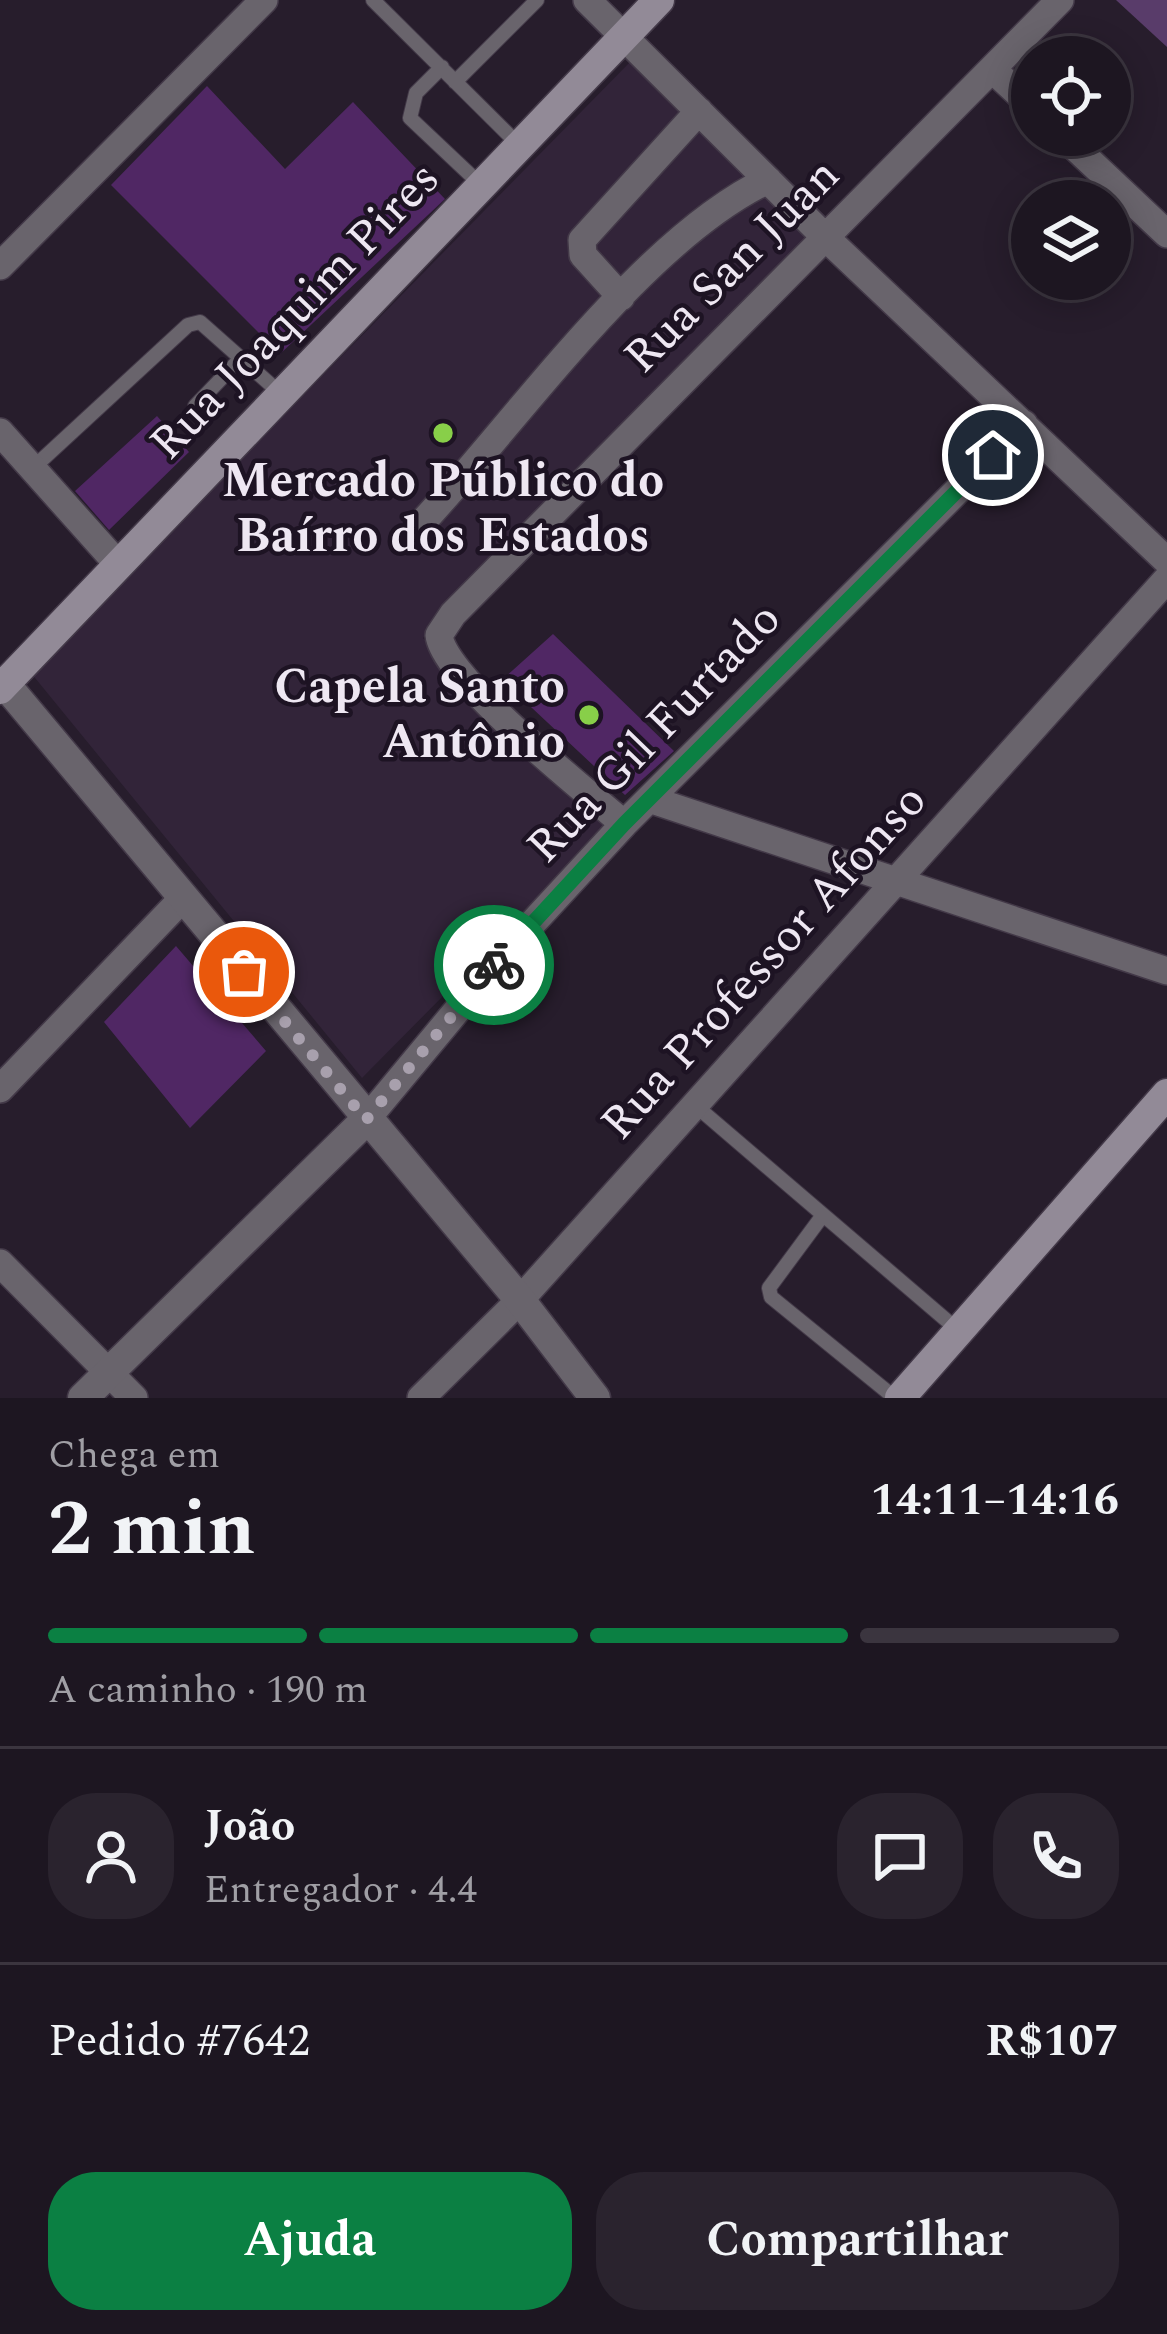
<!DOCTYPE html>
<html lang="pt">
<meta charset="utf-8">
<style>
:root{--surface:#1d1621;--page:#2a232e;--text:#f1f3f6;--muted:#a09fa5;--line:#3b353f;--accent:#0b8043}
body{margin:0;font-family:Spectral,serif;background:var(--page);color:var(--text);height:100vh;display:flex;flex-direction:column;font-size:45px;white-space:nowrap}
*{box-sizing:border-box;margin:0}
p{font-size:39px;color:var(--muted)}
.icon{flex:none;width:66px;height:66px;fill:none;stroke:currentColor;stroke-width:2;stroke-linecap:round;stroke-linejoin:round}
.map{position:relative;height:1398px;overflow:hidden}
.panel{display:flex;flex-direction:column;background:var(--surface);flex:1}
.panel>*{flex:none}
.tools{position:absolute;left:1011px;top:36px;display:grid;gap:24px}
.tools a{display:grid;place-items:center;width:120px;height:120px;border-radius:50%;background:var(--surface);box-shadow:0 6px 30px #0003,0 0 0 3px var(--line);font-size:60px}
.pin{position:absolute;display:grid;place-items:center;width:102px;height:102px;color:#fff;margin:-51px;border:6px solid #fff;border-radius:50%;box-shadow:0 3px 12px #0007}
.courier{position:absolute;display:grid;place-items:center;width:120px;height:120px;margin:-60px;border:9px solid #0b8043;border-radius:50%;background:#fff;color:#222;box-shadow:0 3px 15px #0007}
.headline em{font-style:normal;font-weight:700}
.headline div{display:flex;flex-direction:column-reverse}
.headline{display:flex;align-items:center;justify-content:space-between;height:204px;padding:0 48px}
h1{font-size:78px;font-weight:700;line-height:90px}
.bar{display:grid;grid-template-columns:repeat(4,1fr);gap:18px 12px;align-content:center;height:144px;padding:0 48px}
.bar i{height:15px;border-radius:9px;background:var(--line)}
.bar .current{background:var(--accent)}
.bar p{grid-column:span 4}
.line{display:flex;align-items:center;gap:30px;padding:0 48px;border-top:3px solid var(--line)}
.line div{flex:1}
.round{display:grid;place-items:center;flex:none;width:126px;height:126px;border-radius:48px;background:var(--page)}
.primary-button{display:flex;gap:24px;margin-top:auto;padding:24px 48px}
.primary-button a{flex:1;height:138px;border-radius:48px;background:var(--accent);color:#fff;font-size:48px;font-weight:700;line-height:138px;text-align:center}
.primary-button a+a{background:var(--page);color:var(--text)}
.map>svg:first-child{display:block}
</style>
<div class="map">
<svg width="1167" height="1398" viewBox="0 0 1167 1398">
<rect width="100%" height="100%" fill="#271d2c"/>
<path fill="#322439" d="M632 60 815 227 423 638 610 827 362 1078 31 673Z"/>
<path fill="#593c6a" d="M1116 0H1167V47Z"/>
<path fill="#502764" d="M207 86 285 169 353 102 445 199 280 354 111 185Z
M157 416 189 452 109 530 75 491Z
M553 634 674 751 625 795 502 680Z
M176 946 266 1051 190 1128 104 1022Z"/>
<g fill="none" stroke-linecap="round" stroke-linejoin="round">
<g stroke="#433948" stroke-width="16">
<path id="service" d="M373 0 518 144
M442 67 416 93 410 118 480 184
M455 82 537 0
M195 406 241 358
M33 468 188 325 200 322 280 393
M696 1106 959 1331
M823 1215 769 1288 771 1297 895 1398"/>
</g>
<g stroke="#433948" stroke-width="30">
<path id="minor" d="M587 0 823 235 1167 561
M992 69 1032 106
M1062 135 1167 234
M0 266 264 0
M621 297 583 255 582 240 699 111
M0 432 116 562
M420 525C517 421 643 239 768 180
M649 799 1167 971
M624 824C586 791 443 678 439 635L453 614 1060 0
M0 1089 184 897
M366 1120 503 955 624 824 1024 424
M0 1263 134 1398
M421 1398 520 1300 1167 579"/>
</g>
<g stroke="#433948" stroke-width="33">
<path id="tertiary" d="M5 684 520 1300 595 1398
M83 1398 366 1120"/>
</g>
<g stroke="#433948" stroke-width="33">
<path id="secondary" d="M0 689 659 0
M900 1398 1167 1094"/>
</g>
<use href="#service" stroke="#69646c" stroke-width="14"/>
<use href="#minor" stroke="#69646c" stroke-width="27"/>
<use href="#tertiary" stroke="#69646c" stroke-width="30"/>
<use href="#secondary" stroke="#928a97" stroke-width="30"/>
</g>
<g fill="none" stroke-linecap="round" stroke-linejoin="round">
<path stroke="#a8a0ad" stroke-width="12" stroke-dasharray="0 21.6" d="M244 972 366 1120 494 965"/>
<path stroke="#0b8043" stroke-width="15" d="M494 965 624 824 993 455"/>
</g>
<g fill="#88cf49" stroke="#1d1323" stroke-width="4.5">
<circle cx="443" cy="433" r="12"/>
<circle cx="589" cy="715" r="12"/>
</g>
<g text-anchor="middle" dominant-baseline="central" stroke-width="9" stroke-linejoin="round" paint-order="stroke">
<g font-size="48" fill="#eee7f2" stroke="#1d1323">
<text transform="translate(732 266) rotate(-45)">Rua San Juan</text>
<text transform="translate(295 311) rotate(-46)">Rua Joaquim Pires</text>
<text transform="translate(654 733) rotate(-46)">Rua Gil Furtado</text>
<text transform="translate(764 962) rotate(-48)">Rua Professor Afonso</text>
</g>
<g font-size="48" font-weight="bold" fill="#eee7f2" stroke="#1d1323">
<text x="443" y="481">Mercado Público do<tspan x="443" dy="55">Baírro dos Estados</tspan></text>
<text x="565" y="687" text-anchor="end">Capela Santo<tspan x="565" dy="55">Antônio</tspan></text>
</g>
</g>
</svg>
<div class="tools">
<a><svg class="icon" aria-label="locate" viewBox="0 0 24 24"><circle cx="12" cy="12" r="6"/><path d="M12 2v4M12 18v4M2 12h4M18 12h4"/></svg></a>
<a><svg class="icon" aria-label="layers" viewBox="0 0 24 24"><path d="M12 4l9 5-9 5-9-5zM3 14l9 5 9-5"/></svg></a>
</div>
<div class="pin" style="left:244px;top:972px;background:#ea580c"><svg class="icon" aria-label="bag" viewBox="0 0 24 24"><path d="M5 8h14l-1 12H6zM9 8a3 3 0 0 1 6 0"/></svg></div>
<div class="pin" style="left:993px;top:455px;background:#1f2937"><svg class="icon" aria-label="home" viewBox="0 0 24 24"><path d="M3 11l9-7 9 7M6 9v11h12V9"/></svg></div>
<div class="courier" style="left:494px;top:965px"><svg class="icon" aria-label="bike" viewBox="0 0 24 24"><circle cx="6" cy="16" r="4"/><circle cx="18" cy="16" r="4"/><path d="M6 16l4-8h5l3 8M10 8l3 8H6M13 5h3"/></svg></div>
</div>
<section class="panel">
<div class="headline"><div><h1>2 min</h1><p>Chega em</p></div><em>14:11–14:16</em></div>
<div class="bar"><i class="current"></i><i class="current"></i><i class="current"></i><i></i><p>A caminho · 190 m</p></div>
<div class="line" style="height:216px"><a class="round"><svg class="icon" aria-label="person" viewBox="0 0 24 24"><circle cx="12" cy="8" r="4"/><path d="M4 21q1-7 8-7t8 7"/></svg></a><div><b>João</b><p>Entregador · 4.4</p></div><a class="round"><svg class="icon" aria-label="chat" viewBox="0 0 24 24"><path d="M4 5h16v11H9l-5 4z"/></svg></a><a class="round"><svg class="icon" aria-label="phone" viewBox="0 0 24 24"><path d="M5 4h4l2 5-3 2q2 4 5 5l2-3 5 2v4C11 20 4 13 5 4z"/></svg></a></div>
<div class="line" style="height:156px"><div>Pedido #7642</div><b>R$107</b></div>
<div class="primary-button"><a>Ajuda</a><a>Compartilhar</a></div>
</section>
